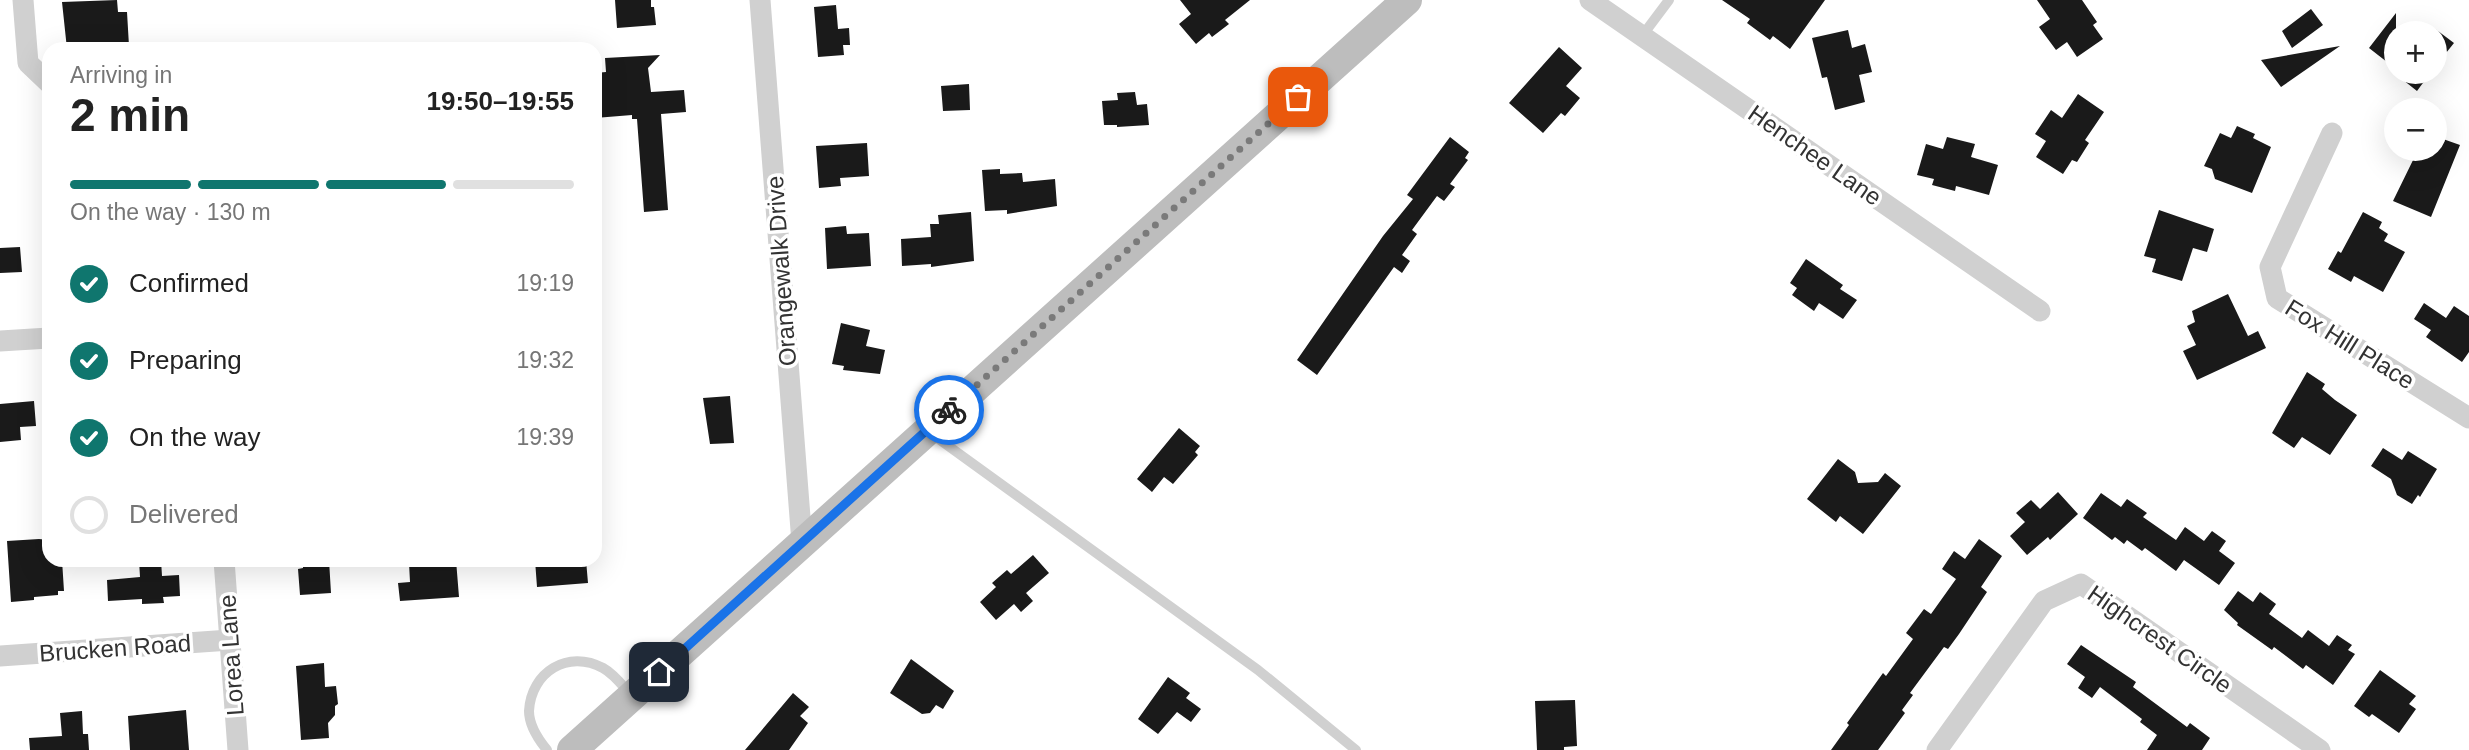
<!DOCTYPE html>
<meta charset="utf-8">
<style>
:root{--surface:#fff;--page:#f6f6f6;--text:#222;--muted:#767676;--line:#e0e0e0;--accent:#0f766e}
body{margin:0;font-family:Arial,sans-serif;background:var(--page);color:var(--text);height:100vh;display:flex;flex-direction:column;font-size:26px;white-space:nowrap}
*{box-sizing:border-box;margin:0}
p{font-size:23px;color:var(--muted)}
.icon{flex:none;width:38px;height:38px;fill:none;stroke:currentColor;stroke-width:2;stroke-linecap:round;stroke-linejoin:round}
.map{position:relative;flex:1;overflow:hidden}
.details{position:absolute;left:42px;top:42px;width:560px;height:525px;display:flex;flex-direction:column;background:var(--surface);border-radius:21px;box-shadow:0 7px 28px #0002}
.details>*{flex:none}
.tools{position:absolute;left:2384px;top:21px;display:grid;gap:14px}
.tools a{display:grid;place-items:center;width:63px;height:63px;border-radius:50%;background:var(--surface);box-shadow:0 7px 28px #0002;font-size:35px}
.pin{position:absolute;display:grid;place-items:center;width:60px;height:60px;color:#fff;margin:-30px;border-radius:14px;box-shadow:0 4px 10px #0006}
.courier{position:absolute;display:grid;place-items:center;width:70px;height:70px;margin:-35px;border:5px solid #1a73e8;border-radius:50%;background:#fff;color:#222;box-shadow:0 2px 9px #0007}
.summary em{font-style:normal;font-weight:700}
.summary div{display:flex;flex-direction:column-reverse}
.summary{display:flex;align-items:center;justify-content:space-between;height:119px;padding:0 28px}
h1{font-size:46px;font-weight:700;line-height:52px}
.bar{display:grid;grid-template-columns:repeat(4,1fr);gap:10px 7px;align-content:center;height:84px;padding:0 28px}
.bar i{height:9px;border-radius:5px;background:var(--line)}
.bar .selected{background:var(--accent)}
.bar p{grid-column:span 4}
ol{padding:0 28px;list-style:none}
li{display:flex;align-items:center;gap:21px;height:77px}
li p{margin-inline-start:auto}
li .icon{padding:7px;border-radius:50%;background:var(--accent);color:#fff;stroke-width:4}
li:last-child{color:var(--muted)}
li i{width:38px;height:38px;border:4px solid var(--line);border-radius:50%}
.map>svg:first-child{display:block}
</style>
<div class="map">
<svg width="2469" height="750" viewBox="0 0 2469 750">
<rect width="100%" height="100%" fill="#fff"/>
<path fill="#1a1a1a" d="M117 0 118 12H127L129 46 67 49 62 2Z
M615 0H651V7H654L656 25 617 28Z
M1180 0H1250L1225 20 1229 24 1212 37 1209 33 1196 44 1179 24 1191 14Z
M1722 0H1825L1790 49 1773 36 1770 40 1747 23 1750 19Z
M2037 0H2082L2097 22 2093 25 2103 39 2077 57 2067 42 2056 50 2039 27 2050 19Z
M836 5 838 29 849 28 850 45H843L844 55 818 57 814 7Z
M2311 9 2323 25 2292 48 2282 31Z
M2396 13V69L2369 48Z
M2434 28 2454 43 2434 68Z
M1848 30 1852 48 1865 44 1872 72 1859 75 1865 102 1835 110 1827 77 1822 78 1812 38Z
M2340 46 2281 87 2261 60Z
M1559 47 1582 68 1566 86 1580 98 1565 116 1561 113 1543 133 1509 103Z
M660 55 648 68 651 92 684 90 686 112 661 114 668 210 644 212 637 119H632V115L595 118V73L606 72 605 58Z
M2393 72H2431L2417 91Z
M969 84 970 110 943 111 941 86Z
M1135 92 1137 105 1147 104 1149 125 1117 127V125H1104L1102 101 1118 100 1117 93Z
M2078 94 2104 112 2085 140 2089 143 2077 162 2072 160 2063 174 2036 157 2046 141 2035 134 2051 110 2062 118Z
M2237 126 2255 134 2253 138 2271 147 2252 193 2215 179 2212 169 2204 166 2220 133 2231 138Z
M1450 137 1469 152 1465 158 1468 160 1450 184 1455 187 1444 201 1437 196 1412 230 1417 234 1402 255 1410 261 1402 273 1394 267 1317 375 1297 360 1383 236 1413 199 1407 195Z
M1947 137 1975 144 1971 157 1998 165 1989 195 1956 186 1955 191 1932 185 1934 179 1917 175 1926 144 1943 149Z
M2443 139 2460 145 2431 217 2393 201 2416 154 2424 157 2428 149H2434V141L2441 144Z
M867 143 869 176 840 178 841 186 819 188 816 146Z
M1000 169V174L1022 173 1023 182 1055 179 1057 206 1007 214V210L985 211 982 170Z
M2159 210 2214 229 2207 252 2193 248 2182 281 2152 272 2156 259 2144 256Z
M971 212 974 261 931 267V264L902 266 901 239 931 237 930 224H939L938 215Z
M2363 212 2382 222 2379 228 2388 234 2384 241 2405 252 2383 292 2354 276 2351 282 2328 269 2338 251 2341 253Z
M846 226 847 234 869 233 871 266 827 269 825 228Z
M20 247 22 272 0 273V248Z
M1806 259 1843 285 1840 289 1857 300 1843 319 1819 303 1814 311 1792 295 1797 288 1790 283Z
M2228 294 2248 336 2258 331 2266 348 2197 380 2183 351 2196 345 2187 326 2195 322 2192 311Z
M2424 303 2446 318 2454 306 2469 316V352L2462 362 2426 337 2431 330 2414 319Z
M841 323 870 330 866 346 885 350 880 374 843 370 844 366 832 364Z
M2307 372 2325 384 2322 389 2335 400 2357 415 2330 455 2302 437 2294 448 2272 433Z
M730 396 734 443 710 444 703 398Z
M34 401 36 426 20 427 21 440 0 442V404Z
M1179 428 1200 446 1195 452 1198 455 1173 484 1164 477 1152 492 1137 479Z
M2383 448 2402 460 2408 451 2437 469 2420 497 2418 495 2412 504 2397 495 2391 479 2371 466Z
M1838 459 1855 472 1858 483 1878 482 1885 473 1901 486 1863 534 1840 516 1836 522 1807 499Z
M2058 492 2078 514 2050 540 2048 537 2027 555 2010 536 2025 522 2016 513 2031 500 2040 509Z
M2101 493 2121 507 2127 499 2147 513 2143 517 2176 540 2185 527 2204 541 2212 531 2226 541 2219 551 2235 563 2219 585 2184 560 2176 571 2145 548 2142 551 2127 540 2124 544 2115 537 2112 540 2083 518Z
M39 539 49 540V560H62L64 591H58V595L34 597V600L11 602 7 541Z
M1979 539 2002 556 1981 587 1987 592 1959 634 1948 649 1944 647 1910 693 1913 695 1902 710 1905 713 1878 750H1831L1849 725 1847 723 1883 673 1886 676 1913 639 1906 633 1924 609 1931 614 1956 579 1942 569 1954 551 1965 559Z
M1033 555 1049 573 1026 593 1033 601 1021 612 1014 604 996 620 980 602 996 587 992 583 1007 570 1011 574Z
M139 560H161L162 576 179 575 180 596 163 597 164 603 142 604V599L108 601 107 580 140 577Z
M303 560H329L331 593 300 595 298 569 303 568Z
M440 560H456L459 597 400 601 398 583 410 582 409 563Z
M535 560H586L588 583 537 587Z
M2238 591 2253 602 2260 592 2276 604 2269 614 2302 638 2308 630 2329 646 2337 635 2352 645 2348 650 2355 654 2333 685 2306 665 2303 669 2274 647 2272 650 2237 625 2238 623 2224 610Z
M2081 645 2136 682 2133 687 2187 727 2190 723 2210 738 2202 750H2147L2157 735 2140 722 2142 719 2100 687 2092 698 2078 688 2085 677 2067 664Z
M911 659 954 691 943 709 936 705 930 713 922 714 890 693Z
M324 663 325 687 336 686 338 704 335 706V715L328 723 329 738 301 740 296 666Z
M2380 670 2416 696 2409 704 2416 709 2399 733 2372 714 2369 717 2354 706Z
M1168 677 1190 693 1186 698 1201 709 1191 722 1177 712 1158 734 1138 719Z
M793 693 809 707 800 716 808 723 789 750H745Z
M1575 700 1577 746 1564 747V750H1537L1535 701Z
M186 710 189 750H130L128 716Z
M82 711 83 734H88L89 750H30L29 738 62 736 60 713Z"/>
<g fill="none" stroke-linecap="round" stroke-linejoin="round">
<path stroke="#d0d0d0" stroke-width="10" d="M1642 36 1669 0
M929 432 1258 670 1356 750
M547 750C538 739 529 726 529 711 531 672 568 649 603 668 614 674 622 685 630 694"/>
<path stroke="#d0d0d0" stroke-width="21" d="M23 0 28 63 49 83
M760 0 802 543
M1590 0 2040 311
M2332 133 2270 267 2277 298 2469 418
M0 341 49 338
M224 560 238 750
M0 656 230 640
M1937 750 2044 601 2081 584 2320 750"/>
<path stroke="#bdbdbd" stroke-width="30" d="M572 750 1407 0"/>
</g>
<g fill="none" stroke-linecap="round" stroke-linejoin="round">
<path stroke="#7a7a7a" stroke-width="7" stroke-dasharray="0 12.6" d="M949 410 1298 97"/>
<path stroke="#1a73e8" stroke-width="9" d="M659 672 949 410"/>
</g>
<g text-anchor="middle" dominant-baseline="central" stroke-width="7" stroke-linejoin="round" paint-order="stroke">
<g font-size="24" fill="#333" stroke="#fff">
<text transform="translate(1815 155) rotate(35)">Henchee Lane</text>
<text transform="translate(781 271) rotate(-94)">Orangewalk Drive</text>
<text transform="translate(2350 344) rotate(32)">Fox Hill Place</text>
<text transform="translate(2160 639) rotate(35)">Highcrest Circle</text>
<text transform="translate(115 648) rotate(-4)">Brucken Road</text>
<text transform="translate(231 655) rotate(-94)">Lorea Lane</text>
</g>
</g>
</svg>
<div class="tools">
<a>+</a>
<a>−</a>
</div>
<div class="pin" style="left:1298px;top:97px;background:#ea580c"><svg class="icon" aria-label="bag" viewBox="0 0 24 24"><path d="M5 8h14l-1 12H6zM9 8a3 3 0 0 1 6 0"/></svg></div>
<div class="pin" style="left:659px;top:672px;background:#1f2937"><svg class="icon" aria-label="home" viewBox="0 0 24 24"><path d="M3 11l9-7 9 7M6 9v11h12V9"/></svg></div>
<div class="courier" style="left:949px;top:410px"><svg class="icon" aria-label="bike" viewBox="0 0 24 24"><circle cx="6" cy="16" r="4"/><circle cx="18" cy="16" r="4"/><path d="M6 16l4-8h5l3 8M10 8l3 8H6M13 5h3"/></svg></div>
<section class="details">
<div class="summary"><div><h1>2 min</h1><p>Arriving in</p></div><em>19:50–19:55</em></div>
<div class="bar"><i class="selected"></i><i class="selected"></i><i class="selected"></i><i></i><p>On the way · 130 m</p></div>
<ol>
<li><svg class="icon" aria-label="check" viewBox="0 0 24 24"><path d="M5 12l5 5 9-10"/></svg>Confirmed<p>19:19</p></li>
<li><svg class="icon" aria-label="check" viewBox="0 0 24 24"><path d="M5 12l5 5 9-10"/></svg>Preparing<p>19:32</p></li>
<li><svg class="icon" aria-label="check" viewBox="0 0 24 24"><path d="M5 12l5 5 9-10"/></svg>On the way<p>19:39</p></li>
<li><i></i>Delivered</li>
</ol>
</section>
</div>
